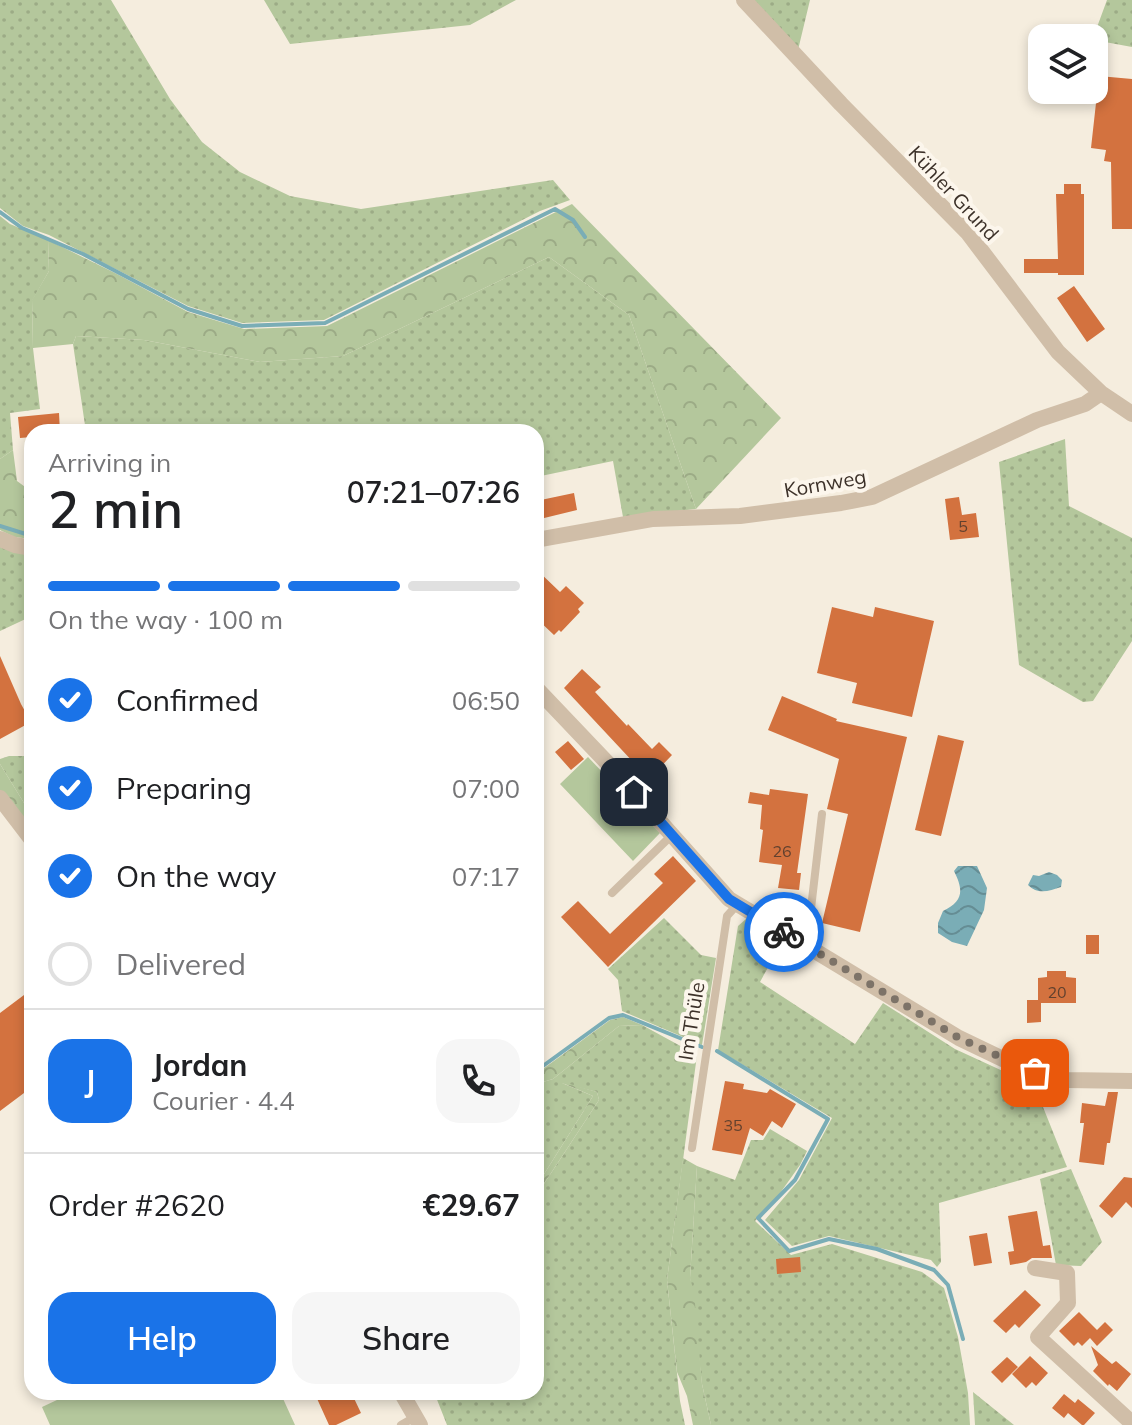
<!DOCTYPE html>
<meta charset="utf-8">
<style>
:root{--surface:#fff;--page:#f6f6f6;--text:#202124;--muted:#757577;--line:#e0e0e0;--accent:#1a73e8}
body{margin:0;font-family:Mulish,sans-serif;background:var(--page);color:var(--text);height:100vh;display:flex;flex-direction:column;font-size:30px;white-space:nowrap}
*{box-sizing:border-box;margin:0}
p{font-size:26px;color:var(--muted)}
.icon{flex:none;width:44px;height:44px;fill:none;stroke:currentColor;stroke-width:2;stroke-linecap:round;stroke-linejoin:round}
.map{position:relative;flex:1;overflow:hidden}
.sheet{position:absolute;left:24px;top:424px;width:520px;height:976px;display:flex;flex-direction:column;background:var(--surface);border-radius:24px;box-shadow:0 4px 12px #0003}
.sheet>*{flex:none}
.controls{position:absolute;left:1028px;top:24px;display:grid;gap:16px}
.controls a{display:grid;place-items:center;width:80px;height:80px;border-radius:16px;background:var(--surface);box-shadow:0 4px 12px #0003;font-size:40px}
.pin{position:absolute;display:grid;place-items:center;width:68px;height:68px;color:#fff;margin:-34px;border-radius:16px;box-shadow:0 4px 12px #0006}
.courier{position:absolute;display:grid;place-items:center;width:80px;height:80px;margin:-40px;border:6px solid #1a73e8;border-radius:50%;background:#fff;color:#222;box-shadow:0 2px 10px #0007}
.head em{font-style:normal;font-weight:600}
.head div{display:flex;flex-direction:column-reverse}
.head{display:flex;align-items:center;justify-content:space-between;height:136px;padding:0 24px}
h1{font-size:52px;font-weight:600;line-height:60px}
.bar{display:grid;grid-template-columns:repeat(4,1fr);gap:12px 8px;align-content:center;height:96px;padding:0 24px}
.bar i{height:10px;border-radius:6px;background:var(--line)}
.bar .selected{background:var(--accent)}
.bar p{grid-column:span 4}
.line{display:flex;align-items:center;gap:20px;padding:0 24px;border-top:2px solid var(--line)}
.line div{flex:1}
.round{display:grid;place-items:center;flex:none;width:84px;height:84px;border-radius:24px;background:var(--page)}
ol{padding:0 24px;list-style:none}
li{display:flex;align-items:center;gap:24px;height:88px}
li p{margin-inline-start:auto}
li .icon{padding:8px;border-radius:50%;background:var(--accent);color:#fff;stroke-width:4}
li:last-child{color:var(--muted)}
li i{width:44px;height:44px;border:4px solid var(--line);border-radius:50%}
.action{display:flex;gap:16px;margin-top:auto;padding:16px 24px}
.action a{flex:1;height:92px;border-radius:24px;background:var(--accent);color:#fff;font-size:32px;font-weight:600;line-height:92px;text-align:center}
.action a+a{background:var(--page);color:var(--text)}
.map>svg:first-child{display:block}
</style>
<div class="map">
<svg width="1132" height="1425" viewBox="0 0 1132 1425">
<defs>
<pattern id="grass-dots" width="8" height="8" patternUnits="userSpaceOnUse" patternTransform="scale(2)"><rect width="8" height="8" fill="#b4c79c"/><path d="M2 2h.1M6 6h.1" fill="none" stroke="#9cab86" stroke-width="1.8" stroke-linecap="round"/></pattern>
<pattern id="forest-crowns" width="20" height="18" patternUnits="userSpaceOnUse" patternTransform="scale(2)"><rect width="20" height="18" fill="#b4c79c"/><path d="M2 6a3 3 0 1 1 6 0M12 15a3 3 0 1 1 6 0" fill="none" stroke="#9cab86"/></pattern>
<pattern id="water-waves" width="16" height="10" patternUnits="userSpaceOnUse" patternTransform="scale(2)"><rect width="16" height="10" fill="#7aadb6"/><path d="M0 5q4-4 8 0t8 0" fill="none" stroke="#658d94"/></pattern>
</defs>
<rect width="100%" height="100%" fill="#f5edde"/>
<path fill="url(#grass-dots)" d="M0 0H111L170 99 202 142 240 172 290 196 361 209 553 180 570 200 540 211 324 320 242 323 188 306 49 235 23 226 0 208Z
M264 0H516L470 25 290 44Z
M750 0H810L798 50Z
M1107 0H1132V47L1094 40 1093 38Z
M0 216 10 224 48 240 49 271 32 301 33 348 40 409 10 413 13 450 0 459Z
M549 257 629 315 696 509 623 517 613 461 536 477V432H86L73 344 76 336 144 340 260 362 343 356Z
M1065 439 1069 506 1132 538V641L1093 701 1083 702 1019 665 999 462Z
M0 546 32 554V616L0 631Z
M9 756H32V816L0 764V759Z
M664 918 701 955 716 958 702 1045 622 1011 618 980 608 969Z
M746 919 782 942 760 982 855 1044 883 1003 955 1049 1005 1072 1033 1082 1067 1167 939 1203 941 1262 937 1267 931 1260 829 1236 792 1246 765 1220 799 1180 832 1118 718 1050 738 926Z
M642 1025 697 1055 667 1280 680 1401 685 1425H447L434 1392H536V1196L599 1100 597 1092 562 1083 593 1096 536 1187V1084L553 1079 619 1026Z
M770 1129 807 1151 800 1165 778 1196 755 1221 791 1255 832 1244 922 1272 944 1288 958 1337 968 1393 970 1425H711L702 1384 690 1278 697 1166 735 1180 751 1140H763Z
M1071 1169 1102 1242 1081 1266 1056 1265 1040 1179Z
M973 1392 1014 1425H975Z"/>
<path fill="url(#forest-crowns)" d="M572 204 781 418 696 509 629 315 549 257 343 356 260 362 144 340 76 336 73 344 33 348 32 300 49 271 48 240 115 273 188 312 244 329 327 326Z
M13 450 17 481 32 492V539L14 537 0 530V459Z
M0 764 32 816V832L0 790Z
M623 1017 642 1025 619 1026 553 1079 597 1092 599 1100 536 1196V1187L593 1096 553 1079 536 1084V1074L610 1020Z
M683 1158 697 1166 690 1278 694 1292 702 1384 711 1425H693L687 1396 677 1372 667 1280Z"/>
<path fill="#b4c79c" d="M588 757 660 833 633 861 560 784Z
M74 1392H280L295 1425H50L42 1407Z"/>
<path fill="url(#water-waves)" d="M958 866H977L987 888 984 910 967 946 952 942 938 933V923L943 911C963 901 964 891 954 871Z
M1049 872 1057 875 1062 880 1061 887C1049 891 1038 895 1028 885L1033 875 1039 876Z"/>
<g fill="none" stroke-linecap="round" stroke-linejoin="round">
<path stroke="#7aadb6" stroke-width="4" d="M0 212 22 228 83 254 188 309 242 326 325 323 555 209 573 220 585 237
M0 526 32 536
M717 1051 828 1119 795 1180 758 1218 789 1251 829 1239 877 1249 934 1270 948 1285 963 1339
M536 1071 609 1018 623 1015 702 1047"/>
</g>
<path fill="#d3723f" d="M1099 76 1132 79V229H1112L1111 162 1104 161 1106 150 1091 148Z
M1064 184H1081V194H1084V275H1058V273H1024V259H1058L1056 194H1064Z
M1074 286 1105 329 1087 342 1057 298Z
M59 413 60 432H32V437L20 438 18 417Z
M574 493 577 510 536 520V501Z
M959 497 962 515 976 513 979 537 950 540 945 499Z
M536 569 560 592 566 586 584 603 578 609 580 612 561 632 559 630 554 635 536 618 542 612 536 606V602L544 593 536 586Z
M832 607 873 617 875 607 934 621 912 717 852 703 857 683 817 673Z
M0 656 21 704 31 722 0 739Z
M582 669 601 687 595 692 627 726 628 724 652 749 659 742 672 755 649 779 564 688Z
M782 696 837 719 836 721 907 737 860 932 822 923 848 814 827 809 839 759 768 730Z
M938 735 964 741 941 836 915 830Z
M568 741 584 759 571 770 555 752Z
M770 789 808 794 797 873H801L799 890 778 888 782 865 759 862 763 830 760 829 762 805 748 803 750 792 769 795Z
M673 856 696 881 608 967 561 917 578 901 610 934 663 883 654 874Z
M1086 935H1099V954H1086Z
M1047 971H1066V977L1076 978V1003H1041V1022L1027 1023V1000H1038V978L1047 977Z
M32 989V1087L0 1111V1013Z
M725 1081 744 1084 743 1089 767 1093 770 1089 796 1104 782 1128 772 1121 763 1136 750 1128 742 1155 712 1150Z
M1108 1092H1118L1110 1143H1107L1104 1165 1079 1162 1084 1123H1080L1082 1103 1105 1106Z
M1124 1177 1132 1178V1208L1126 1202 1112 1218 1099 1206Z
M1037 1211 1043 1246 1050 1245 1052 1258H1032L1026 1262 1010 1265 1008 1252 1014 1251 1008 1216Z
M987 1233 992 1263 974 1266 969 1236Z
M800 1257 801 1272 777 1274 776 1259Z
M1025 1290 1041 1305 1019 1328 1015 1324 1006 1333 993 1321Z
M1079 1312 1097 1330 1105 1322 1113 1330 1097 1346 1090 1338 1082 1346 1078 1342 1074 1346 1059 1331Z
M1091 1346 1112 1364 1116 1361 1131 1374 1117 1391 1109 1384 1108 1386 1093 1371 1098 1365Z
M1030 1356 1048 1373 1036 1386 1032 1382 1026 1388 1012 1374Z
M1007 1357 1018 1367 1002 1383 991 1372Z
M314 1392H351L361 1413 336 1425H329Z
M1064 1394 1075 1403 1078 1399 1095 1413 1084 1425H1082L1068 1413 1064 1418 1052 1408Z"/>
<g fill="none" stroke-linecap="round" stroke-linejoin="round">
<path stroke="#d0bea8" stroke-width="8" d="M612 893 672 835
M804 944 810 917 822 814
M692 1148 727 916 737 905
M401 1425 415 1417"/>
<path stroke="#d0bea8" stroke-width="16" d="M744 0 841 104 968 233 1058 352 1101 393 1132 414
M0 539 15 545 32 548
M536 540 653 519 740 516 841 503 872 497 1037 420 1085 404 1101 393
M536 688 615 771 729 899 959 1038 1009 1062 1035 1073 1067 1080 1132 1081
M0 798 32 840
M1035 1268 1067 1273 1068 1303 1038 1337 1132 1423
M401 1392 420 1425"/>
</g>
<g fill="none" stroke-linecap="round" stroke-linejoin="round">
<path stroke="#7d7368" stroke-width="8" stroke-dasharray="0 14.4" d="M784 932 959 1038 1035 1073"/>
<path stroke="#1a73e8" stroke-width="10" d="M634 792 729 899 784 932"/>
</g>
<g text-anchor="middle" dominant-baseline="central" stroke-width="8" stroke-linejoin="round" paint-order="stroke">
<g font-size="16" fill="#62412e">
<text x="963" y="526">5</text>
<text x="782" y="851">26</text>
<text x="1057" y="992">20</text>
<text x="733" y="1125">35</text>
</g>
<g font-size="20" fill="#3c3129" stroke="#fcf6ec">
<text transform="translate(954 193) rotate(47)">Kühler Grund</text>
<text transform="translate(825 483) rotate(-10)">Kornweg</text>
<text transform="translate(691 1021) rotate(-81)">Im Thüle</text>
</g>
</g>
</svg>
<div class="controls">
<a><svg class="icon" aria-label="layers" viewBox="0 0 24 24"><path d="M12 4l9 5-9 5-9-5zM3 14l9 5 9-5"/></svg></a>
</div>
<div class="pin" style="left:1035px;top:1073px;background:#ea580c"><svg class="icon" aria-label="bag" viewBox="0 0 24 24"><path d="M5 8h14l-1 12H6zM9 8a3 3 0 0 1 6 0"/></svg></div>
<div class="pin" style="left:634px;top:792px;background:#1f2937"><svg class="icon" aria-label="home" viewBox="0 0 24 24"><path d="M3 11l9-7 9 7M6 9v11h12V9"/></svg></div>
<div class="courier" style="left:784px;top:932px"><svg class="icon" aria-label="bike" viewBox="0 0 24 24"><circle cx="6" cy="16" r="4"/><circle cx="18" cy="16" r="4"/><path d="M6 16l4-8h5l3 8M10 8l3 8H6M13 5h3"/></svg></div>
<section class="sheet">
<div class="head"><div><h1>2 min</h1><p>Arriving in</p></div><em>07:21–07:26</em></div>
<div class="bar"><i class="selected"></i><i class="selected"></i><i class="selected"></i><i></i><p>On the way · 100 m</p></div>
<ol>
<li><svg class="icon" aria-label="check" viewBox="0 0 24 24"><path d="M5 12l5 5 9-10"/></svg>Confirmed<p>06:50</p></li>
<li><svg class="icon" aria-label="check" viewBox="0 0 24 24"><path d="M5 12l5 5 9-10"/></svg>Preparing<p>07:00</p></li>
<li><svg class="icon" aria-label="check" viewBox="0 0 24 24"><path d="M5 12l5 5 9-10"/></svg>On the way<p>07:17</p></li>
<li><i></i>Delivered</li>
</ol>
<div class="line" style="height:144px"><b class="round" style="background:var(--accent);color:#fff">J</b><div><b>Jordan</b><p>Courier · 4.4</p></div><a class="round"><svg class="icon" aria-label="phone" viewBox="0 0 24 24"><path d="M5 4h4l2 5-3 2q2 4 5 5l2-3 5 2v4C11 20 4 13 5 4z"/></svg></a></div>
<div class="line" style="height:104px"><div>Order #2620</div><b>€29.67</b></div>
<div class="action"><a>Help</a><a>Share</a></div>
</section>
</div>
